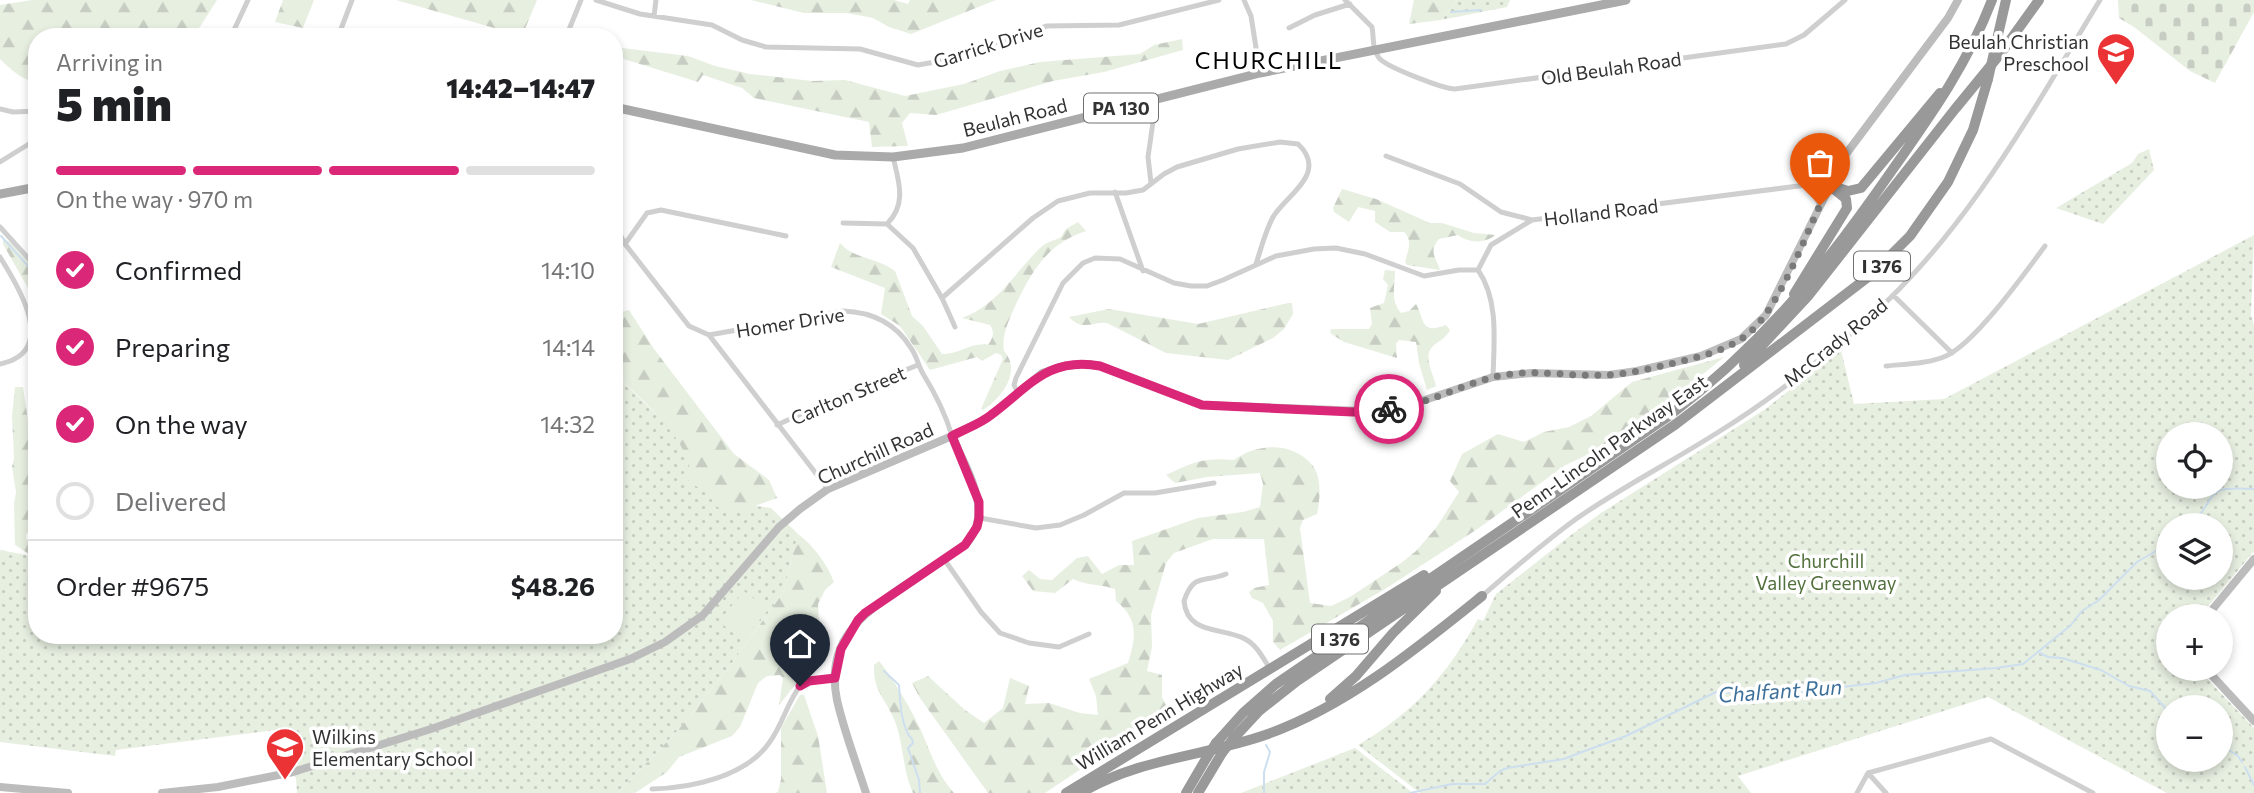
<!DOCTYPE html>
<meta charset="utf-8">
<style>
:root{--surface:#fff;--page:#f6f6f6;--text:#202124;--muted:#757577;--line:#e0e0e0;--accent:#db2777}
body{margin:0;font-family:Commissioner,sans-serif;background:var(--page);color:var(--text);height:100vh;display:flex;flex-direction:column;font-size:26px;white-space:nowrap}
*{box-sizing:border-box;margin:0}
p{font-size:23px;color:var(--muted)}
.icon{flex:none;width:38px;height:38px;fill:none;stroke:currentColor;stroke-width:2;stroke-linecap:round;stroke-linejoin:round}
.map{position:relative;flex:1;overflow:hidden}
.panel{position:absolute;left:28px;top:28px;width:595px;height:616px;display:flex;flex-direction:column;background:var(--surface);border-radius:28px;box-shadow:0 4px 10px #0003}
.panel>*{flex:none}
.buttons{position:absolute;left:2156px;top:422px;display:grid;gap:14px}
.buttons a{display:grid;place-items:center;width:77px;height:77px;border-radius:50%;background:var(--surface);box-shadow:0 4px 10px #0003;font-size:35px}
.pin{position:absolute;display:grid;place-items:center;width:60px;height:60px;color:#fff;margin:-72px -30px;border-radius:50% 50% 50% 0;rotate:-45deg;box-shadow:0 0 7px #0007}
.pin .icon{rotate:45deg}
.courier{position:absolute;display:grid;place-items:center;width:70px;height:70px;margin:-35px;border:5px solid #db2777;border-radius:50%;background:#fff;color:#222;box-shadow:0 2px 9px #0007}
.head em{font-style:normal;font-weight:800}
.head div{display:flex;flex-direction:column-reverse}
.head{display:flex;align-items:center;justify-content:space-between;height:119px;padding:0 28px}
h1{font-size:46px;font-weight:800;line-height:52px}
.bar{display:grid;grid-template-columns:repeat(4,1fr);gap:10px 7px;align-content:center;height:84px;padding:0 28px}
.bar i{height:9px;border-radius:5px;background:var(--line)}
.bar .on{background:var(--accent)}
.bar p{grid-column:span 4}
.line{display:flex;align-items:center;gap:18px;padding:0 28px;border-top:2px solid var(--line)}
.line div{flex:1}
ol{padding:0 28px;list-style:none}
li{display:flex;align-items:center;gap:21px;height:77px}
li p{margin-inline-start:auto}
li .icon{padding:7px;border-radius:50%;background:var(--accent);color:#fff;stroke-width:4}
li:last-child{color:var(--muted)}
li i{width:38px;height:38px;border:4px solid var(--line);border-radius:50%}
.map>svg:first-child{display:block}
</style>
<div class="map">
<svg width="2254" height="793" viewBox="0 0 2254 793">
<defs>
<pattern id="grass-dots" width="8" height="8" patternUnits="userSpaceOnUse" patternTransform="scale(1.75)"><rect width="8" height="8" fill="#e7efe1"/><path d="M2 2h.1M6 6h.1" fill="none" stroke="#c7cdc2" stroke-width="1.8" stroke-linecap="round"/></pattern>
<pattern id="forest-firs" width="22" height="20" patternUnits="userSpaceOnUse" patternTransform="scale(1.75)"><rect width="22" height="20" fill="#e7efe1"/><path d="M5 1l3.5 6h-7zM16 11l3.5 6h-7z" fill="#c7cdc2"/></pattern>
<pattern id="cemetery-stones" width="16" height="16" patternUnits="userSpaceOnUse" patternTransform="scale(1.75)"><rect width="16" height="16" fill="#e7efe1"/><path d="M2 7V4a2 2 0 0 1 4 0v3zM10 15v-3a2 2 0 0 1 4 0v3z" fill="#c7cdc2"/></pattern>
</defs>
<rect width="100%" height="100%" fill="#fff"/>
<path fill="url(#grass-dots)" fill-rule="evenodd" d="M1457 0H1510L1507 7 1441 20Z
M2149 149 2154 170 2103 224 2056 208 2132 163 2138 154Z
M2254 235 2251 315 2254 325V551L2200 616H2168V668L2198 669 2254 728V793H2167L1988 697 1738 776 1751 793H1420L1358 745C1414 712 1447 675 1478 619L1483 621 1496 594 1571 535 1601 513 1764 410 1841 350 1854 404 1944 399ZM2168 434H2221V486H2168ZM2168 525H2221V578H2168ZM2168 707H2221V760H2168Z
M614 373 749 505 771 508 798 534 783 593 729 667 679 729 618 793H297L296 778 282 767 275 730 116 750 115 756 0 742V550L37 557V635H614Z
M1355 748 1413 793H1241Z"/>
<path fill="url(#forest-firs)" d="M32 0H217L200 27 181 37H37V82C23 81 9 68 0 59V5Z
M283 0H314L303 28 275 22Z
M396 0H537L522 36Z
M751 0H894L908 4 910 0H996L911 34 889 27 873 18 847 13H804Z
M1414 0H1457L1441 20 1409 24Z
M1182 39 1183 50 1104 72 1053 81 936 115 910 113 902 123 908 146 872 147 869 122 754 98 742 88 703 75 698 82 614 56V47L688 56 715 66 750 74 812 81 845 80 905 96 964 84 1000 71 1040 62 1140 54 1154 45Z
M1342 189 1376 199 1430 223H1442L1474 233 1495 235C1486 244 1468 243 1458 235L1439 239C1428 252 1436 257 1440 270L1407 265 1405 262C1408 250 1413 241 1404 232H1390L1375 222V211L1358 207 1349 222 1334 212 1333 208Z
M1078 222 1086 231C1048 243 1032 271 1016 304 1010 318 1001 335 1004 351 1022 371 1002 398 983 410L981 409 1003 359 1001 355 996 353 982 361 977 357 930 370 900 326 881 314 885 288 831 267 840 243C853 259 879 258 895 271L912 316 923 326 942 354C958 355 973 341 988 345 993 338 995 333 990 325L962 318C1000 303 1014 273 1041 247 1048 241 1054 241 1061 237L1066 229Z
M3 239 10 242 37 272V304L3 244Z
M1385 270 1395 271C1395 286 1390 301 1401 313L1409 311 1416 304C1425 320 1420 335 1446 325L1450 330C1445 339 1440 340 1433 346 1422 356 1434 375 1436 386L1427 390 1419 363 1416 342 1399 340 1396 344 1397 358 1344 342 1330 333 1331 329H1369L1372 324 1370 308 1384 303 1388 285 1383 279Z
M1288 303H1292L1293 314 1284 329 1273 338 1228 360 1166 353 1107 323C1093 321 1083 332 1069 317L1109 309 1198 324Z
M629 310 654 349 734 454 769 480 777 498 733 514 717 507 719 503 684 477 690 470C686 437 638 396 614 373V314Z
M1724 357 1692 383 1595 451 1564 466 1479 528 1385 589 1280 650 1273 642V621L1263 603 1252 598 1249 592 1254 588 1269 585 1264 539H1213L1174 553 1166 563 1151 615 1152 647 1147 671 1162 675V697L1171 715 1090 763 1045 793H988L920 698 912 683 928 676 965 710 984 723 1003 708 1010 678 1029 686 1025 704 1049 703 1080 713 1098 715 1096 696 1089 679 1128 663C1136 638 1139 619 1116 601L1115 589C1101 584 1087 586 1073 579L1055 593 1033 591 1022 576 1029 570 1040 579 1052 580 1077 558 1088 556 1102 574 1119 565H1134L1132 541 1198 518 1243 512 1260 507 1263 484 1260 473 1207 477 1175 483 1166 475C1192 462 1205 457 1234 460 1257 443 1293 441 1313 466 1322 478 1320 501 1317 514L1303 520 1300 528 1310 603 1331 606 1350 597 1401 563 1416 551 1436 528 1459 492 1450 481 1462 454 1498 434 1524 442 1544 432 1569 427 1591 416 1632 382Z
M15 387H23L34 461 33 509 37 512V529L31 530 26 534V539L37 548V553L29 554 15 545 14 505 16 492 12 467 14 458 12 416Z
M798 534C814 546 827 564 834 582L825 590 818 604 819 621 810 653 808 675 800 679 779 705 783 678 780 675 767 676 758 683 740 727 732 736 679 757 667 772 635 793H618L679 729 729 667 783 593Z
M879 661C894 680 908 704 919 726 930 750 936 773 954 793H913C902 769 904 743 894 719 885 698 873 691 874 665Z
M800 695H804L818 736 827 793H775L778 792 781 779V728Z"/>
<path fill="url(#cemetery-stones)" d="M2118 0H2254V12L2215 83 2190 71 2134 27 2119 18Z"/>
<path fill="#e7efe1" d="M744 591 768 610 742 641 719 621Z"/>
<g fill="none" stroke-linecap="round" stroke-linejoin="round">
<path stroke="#cddfef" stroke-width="2" d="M1451 12 1481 10
M1 236 37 276
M2192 525C2220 492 2204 486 2254 489
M2040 653 2048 657 2062 658 2101 670 2129 686 2150 691 2168 711
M884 671 899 685C900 700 901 729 912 739L913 743 908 748 919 780 920 793
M2221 745 2238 756 2242 762
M2245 767 2254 785
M1264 793V772L1270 752 1266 745
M1410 793 1452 784H1485L1500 771 1507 768 1564 759 1582 752 1626 736 1716 692 1783 694 1876 683 1905 675 1996 668 2023 664 2071 625 2082 611 2099 600 2137 562 2168 544"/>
<path stroke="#cfcfcf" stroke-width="5" d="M596 0 640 14 712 25 742 40 766 47 860 49 918 65 935 62 1047 26 1119 25 1219 0
M1244 0 1251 16 1260 73
M1345 0 1372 27C1374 38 1372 49 1379 58 1386 67 1444 89 1455 89L1786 44 1804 35 1845 0
M654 16 656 0
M1289 28 1315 15 1350 4
M228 37 234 30 248 0
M338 37 352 0
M566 37 581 0
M1150 100 1153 122 1148 157 1151 183
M0 109 13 112 37 111
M1386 156 1460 184 1501 212 1532 220
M893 157C899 182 907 204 887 224L913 248 942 298 955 327
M0 162 37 139
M1805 186 1815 196 1820 205
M1115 192 1143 271
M614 222 625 244 689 326 709 335 843 311C871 312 895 322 911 348 916 355 918 364 922 372 935 393 945 412 952 436
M843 223 887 224
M0 227 37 268
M625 244 647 213 661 210 786 236
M0 257C19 287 59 352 0 364
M1478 270C1499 300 1494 342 1493 377
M1893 295 1952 353
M942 298 1033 218 1058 201 1090 193H1126L1143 190 1164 174 1177 167 1238 149 1280 142 1298 144C1329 173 1286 195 1273 217 1265 232 1261 249 1256 264
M709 335 828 489
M1886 366C1905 364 1928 364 1946 356 1975 343 2025 273 2045 246
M1018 393 1014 385 1016 378 1063 283 1083 263 1095 258 1120 259 1174 283 1191 286H1207L1223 280 1276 256 1314 249 1336 248 1365 254 1424 276 1459 270H1478L1491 245 1532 220 1822 183 1829 185
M777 425 842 395 918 365
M980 518 1036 528 1060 525 1084 515 1124 493H1155L1214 483
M944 559 981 612 1000 633 1029 643 1059 647 1089 634
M1226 574C1204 583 1194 572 1184 601 1187 635 1222 627 1245 639 1257 645 1263 658 1270 669
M1482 596C1512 570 1543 543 1576 519 1622 487 1673 461 1720 431 1772 399 1822 359 1868 319 1968 230 2031 113 2100 0
M1868 773 1886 793
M652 789C691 788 745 777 769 743 782 726 787 703 800 686L809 681 835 678
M1857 793 1868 773 1991 739 2093 793"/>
<path stroke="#bcbcbc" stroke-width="8" d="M2207 616 2254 559
M2205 668 2254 721
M0 787 68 793
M162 793 218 787 293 772 431 729 630 659 665 642 703 615 779 527 800 509 828 489 952 436 989 417 1042 373 1063 366 1088 364 1100 366 1202 405 1362 411 1394 409 1413 404 1493 377 1531 373 1609 375 1637 371 1701 356 1741 339 1766 315 1846 154 1948 18 1958 0
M866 793C856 762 844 731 837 700 825 641 860 616 902 587 923 573 944 559 965 545 996 513 966 469 952 436"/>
<path stroke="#aaa" stroke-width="9" d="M614 107 835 155 893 157 963 148 1260 73 1626 0
M0 194 37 187"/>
<path stroke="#999" stroke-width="10" d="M1995 48 2006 0
M1956 108 2001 53 2039 0
M1829 185 1848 191 1861 188 1940 93
M1794 294 1847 208 1846 199 1835 190
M1744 365 1809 295 1959 104
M1330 699 1356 676 1393 633 1436 591
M1233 739 1259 711 1297 681 1676 424 1872 274 1910 236 1948 182 1973 130 1988 79
M1216 743 1243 713 1276 684 1670 415C1765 343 1825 267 1893 169 1931 115 1968 63 1992 0
M1066 793 1424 575
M1081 793C1138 758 1207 756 1268 734 1348 705 1416 649 1482 596
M1186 793 1207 757
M1198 793 1222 753"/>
<path stroke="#999" stroke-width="10" d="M1988 79 1995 48
M1222 753 1233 739
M1207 757 1216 743"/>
</g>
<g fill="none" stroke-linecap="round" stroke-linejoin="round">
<path stroke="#7a7a7a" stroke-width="7" stroke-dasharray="0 12.6" d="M1389 409C1431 405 1468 379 1511 374 1542 370 1575 377 1606 375 1629 374 1652 368 1674 363 1698 357 1723 352 1744 337 1776 315 1803 242 1820 205"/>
<path stroke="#db2777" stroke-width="9" d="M800 686 809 681 835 678 841 649 858 620 865 613 965 545 977 527 979 518V502L952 436C965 429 980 424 991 415 1028 388 1048 356 1100 366L1202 405 1353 412 1389 409"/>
</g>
<defs>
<g id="school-pin" transform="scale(2.0125)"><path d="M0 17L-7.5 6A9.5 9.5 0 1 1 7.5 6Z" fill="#eb3234" stroke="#fff"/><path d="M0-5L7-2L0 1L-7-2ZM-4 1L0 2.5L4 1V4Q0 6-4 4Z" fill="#fff"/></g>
</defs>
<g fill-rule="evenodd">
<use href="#school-pin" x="2116" y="52"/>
<use href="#school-pin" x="285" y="747"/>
</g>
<g text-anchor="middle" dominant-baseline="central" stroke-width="7" stroke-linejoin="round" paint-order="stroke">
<g fill="#fff" stroke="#707070" stroke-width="2">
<rect x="1084" y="93.5" width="74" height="29" rx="5"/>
<rect x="1854" y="251.5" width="56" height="29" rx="5"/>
<rect x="1312" y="624.5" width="56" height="29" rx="5"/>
</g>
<g font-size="18" font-weight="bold" fill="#323232">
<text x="1121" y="108">PA 130</text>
<text x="1882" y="266">I 376</text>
<text x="1340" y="639">I 376</text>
</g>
<g font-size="19" fill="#323232" stroke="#fff" text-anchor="end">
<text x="2089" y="41">Beulah Christian<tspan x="2089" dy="22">Preschool</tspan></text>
<text x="312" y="736" text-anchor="start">Wilkins<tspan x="312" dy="22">Elementary School</tspan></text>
</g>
<g font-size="19" fill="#323232" stroke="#fff">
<text transform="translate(988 45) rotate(-17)">Garrick Drive</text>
<text transform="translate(1611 68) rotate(-8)">Old Beulah Road</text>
<text transform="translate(1015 117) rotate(-14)">Beulah Road</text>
<text transform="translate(1601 212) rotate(-7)">Holland Road</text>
<text transform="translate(790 322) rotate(-9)">Homer Drive</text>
<text transform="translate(1835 342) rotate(-39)">McCrady Road</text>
<text transform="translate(848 395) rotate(-23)">Carlton Street</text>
<text transform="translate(1609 446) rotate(-35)">Penn-Lincoln Parkway East</text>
<text transform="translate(875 453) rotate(-24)">Churchill Road</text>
<text transform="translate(1159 716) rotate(-31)">William Penn Highway</text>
</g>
<g font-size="19" fill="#52713d" stroke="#fff">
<text x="1826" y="560">Churchill<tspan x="1826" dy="22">Valley Greenway</tspan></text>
</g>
<g font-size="21" font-style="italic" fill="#3c6f99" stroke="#fff">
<text transform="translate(1780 690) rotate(-4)">Chalfant Run</text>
</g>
<g font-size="23" letter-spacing="2" fill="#000" stroke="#fff">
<text x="1269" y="60">CHURCHILL</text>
</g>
</g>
</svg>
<div class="buttons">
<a><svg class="icon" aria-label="locate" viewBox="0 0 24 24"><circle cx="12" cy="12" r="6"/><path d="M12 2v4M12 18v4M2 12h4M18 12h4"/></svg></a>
<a><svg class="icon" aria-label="layers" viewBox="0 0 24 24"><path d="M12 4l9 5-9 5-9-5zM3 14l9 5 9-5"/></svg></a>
<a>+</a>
<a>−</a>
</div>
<div class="pin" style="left:1820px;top:205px;background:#ea580c"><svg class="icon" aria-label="bag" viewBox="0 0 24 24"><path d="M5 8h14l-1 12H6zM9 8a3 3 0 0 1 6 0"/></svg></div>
<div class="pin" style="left:800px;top:686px;background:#1f2937"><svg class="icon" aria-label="home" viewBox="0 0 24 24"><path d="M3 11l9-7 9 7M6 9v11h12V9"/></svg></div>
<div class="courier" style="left:1389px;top:409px"><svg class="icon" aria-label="bike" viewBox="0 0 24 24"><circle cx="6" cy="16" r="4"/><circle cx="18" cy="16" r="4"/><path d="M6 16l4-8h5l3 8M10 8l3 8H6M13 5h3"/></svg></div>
<section class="panel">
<div class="head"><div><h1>5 min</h1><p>Arriving in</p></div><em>14:42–14:47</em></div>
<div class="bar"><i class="on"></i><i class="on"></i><i class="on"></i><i></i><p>On the way · 970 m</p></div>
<ol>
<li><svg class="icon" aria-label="check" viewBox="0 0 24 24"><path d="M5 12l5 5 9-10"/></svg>Confirmed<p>14:10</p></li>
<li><svg class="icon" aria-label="check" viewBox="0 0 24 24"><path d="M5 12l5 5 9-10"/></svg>Preparing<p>14:14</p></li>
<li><svg class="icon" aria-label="check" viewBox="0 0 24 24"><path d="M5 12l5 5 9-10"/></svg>On the way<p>14:32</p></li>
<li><i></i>Delivered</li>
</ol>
<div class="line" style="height:91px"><div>Order #9675</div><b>$48.26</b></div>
</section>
</div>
